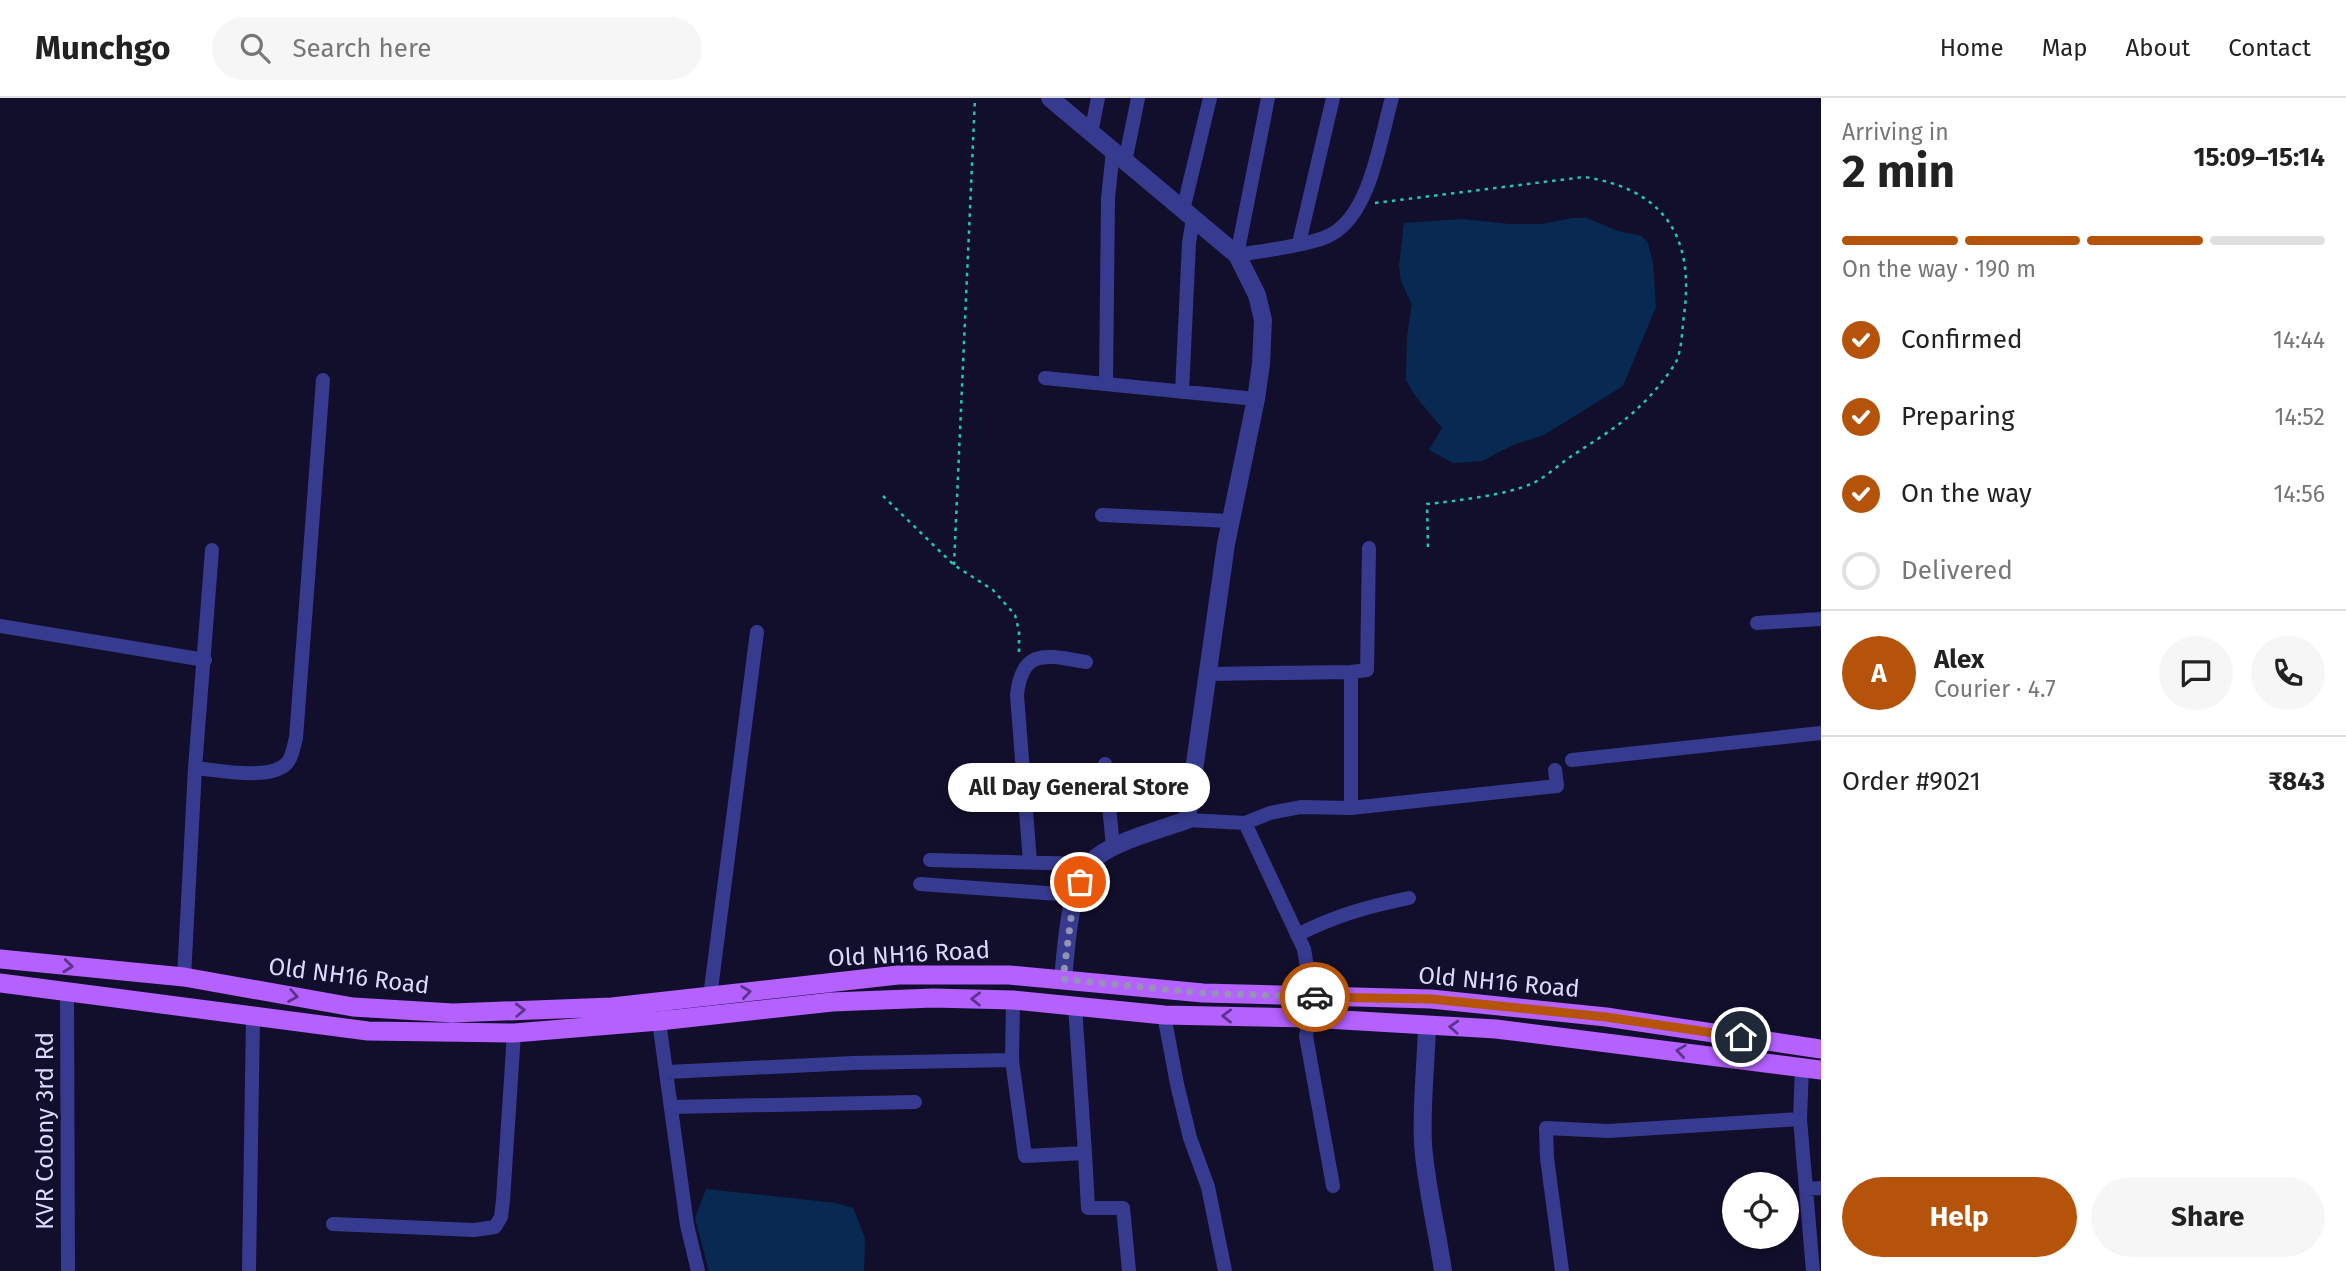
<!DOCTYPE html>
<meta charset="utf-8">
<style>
:root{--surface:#fff;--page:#f6f6f6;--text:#222;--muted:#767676;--line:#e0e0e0;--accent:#b45309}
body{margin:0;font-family:"Fira Sans",sans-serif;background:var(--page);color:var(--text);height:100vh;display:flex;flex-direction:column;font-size:26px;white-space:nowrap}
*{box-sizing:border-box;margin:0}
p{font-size:23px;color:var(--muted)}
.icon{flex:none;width:38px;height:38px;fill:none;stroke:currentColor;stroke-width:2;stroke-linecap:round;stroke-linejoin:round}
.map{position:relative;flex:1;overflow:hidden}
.sheet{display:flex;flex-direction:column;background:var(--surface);width:525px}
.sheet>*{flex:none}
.buttons{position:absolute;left:1722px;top:1074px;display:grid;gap:14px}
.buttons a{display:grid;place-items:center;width:77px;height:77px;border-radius:50%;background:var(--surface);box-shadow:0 4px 10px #0003;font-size:35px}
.pin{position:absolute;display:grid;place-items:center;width:60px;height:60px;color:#fff;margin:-30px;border:4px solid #fff;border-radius:50%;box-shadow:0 2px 7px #0007}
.courier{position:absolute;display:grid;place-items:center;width:70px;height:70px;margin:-35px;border:5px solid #b45309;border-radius:50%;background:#fff;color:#222;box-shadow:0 2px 9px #0007}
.bubble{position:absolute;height:49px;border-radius:24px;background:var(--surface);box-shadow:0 4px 10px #0003;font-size:23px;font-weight:700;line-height:49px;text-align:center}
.headline em{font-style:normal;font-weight:700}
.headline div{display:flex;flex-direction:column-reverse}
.headline{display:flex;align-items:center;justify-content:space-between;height:119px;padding:0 21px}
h1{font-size:46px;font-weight:700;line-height:52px}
.bar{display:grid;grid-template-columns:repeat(4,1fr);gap:10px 7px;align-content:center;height:84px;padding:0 21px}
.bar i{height:9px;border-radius:5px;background:var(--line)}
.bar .on{background:var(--accent)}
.bar p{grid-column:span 4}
.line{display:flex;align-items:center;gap:18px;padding:0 21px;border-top:2px solid var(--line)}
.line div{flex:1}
.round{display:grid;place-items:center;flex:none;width:74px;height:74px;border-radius:37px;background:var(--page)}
ol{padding:0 21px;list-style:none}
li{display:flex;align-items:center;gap:21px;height:77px}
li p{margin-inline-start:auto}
li .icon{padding:7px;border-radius:50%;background:var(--accent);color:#fff;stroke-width:4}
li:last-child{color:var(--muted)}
li i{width:38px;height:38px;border:4px solid var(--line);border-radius:50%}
.cta{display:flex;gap:14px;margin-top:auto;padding:14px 21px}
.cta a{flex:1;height:80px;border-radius:42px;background:var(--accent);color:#fff;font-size:28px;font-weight:700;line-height:80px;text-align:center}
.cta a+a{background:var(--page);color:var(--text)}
header{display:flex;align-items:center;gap:42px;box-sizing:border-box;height:98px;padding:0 35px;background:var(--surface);border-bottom:2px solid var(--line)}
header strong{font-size:33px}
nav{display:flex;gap:38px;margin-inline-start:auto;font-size:24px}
.search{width:490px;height:63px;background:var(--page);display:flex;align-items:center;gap:18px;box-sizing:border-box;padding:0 24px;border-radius:38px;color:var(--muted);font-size:26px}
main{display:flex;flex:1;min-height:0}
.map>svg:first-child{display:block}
</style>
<header>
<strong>Munchgo</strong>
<div class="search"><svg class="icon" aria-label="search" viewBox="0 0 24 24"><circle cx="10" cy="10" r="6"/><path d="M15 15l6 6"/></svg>Search here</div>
<nav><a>Home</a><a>Map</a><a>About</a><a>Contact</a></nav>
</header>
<main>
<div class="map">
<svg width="1821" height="1173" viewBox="0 0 1821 1173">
<rect width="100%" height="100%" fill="#110f2c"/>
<path fill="#082a52" d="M1572 120H1587L1618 133 1642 138 1648 145 1653 165 1656 209 1623 288 1544 337 1513 347 1482 363 1453 365 1429 352 1442 330 1416 299 1406 282 1407 238 1412 207 1401 183 1399 167 1404 125 1462 121 1510 126H1542Z
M706 1091 835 1105 853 1110 865 1140 864 1173H709L695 1120Z"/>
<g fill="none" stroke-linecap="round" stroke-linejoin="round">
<path stroke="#25c7ae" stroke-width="2.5" stroke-dasharray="3.5 5" stroke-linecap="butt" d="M1375 105 1584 79C1664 91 1695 139 1684 217 1682 231 1682 252 1676 264 1667 279 1652 297 1639 309 1618 330 1590 345 1566 362 1555 370 1543 381 1531 386 1506 397 1455 403 1427 406L1428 451
M883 398 954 467 993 492 1015 517 1019 533V555
M954 467 975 0"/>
<path stroke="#363b8f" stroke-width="14" d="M1268 0 1237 157C1260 153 1314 147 1332 136 1371 114 1380 41 1392 0
M1091 35 1098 0
M1125 64 1138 0
M1183 112 1210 0
M1299 145 1333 0
M1045 280 1256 301
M1106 286 1108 100 1113 53
M1182 294 1189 145 1193 121
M1102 417 1230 423
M1757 525 1821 521
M0 528 205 562
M1207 576 1351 574
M1572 662 1821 635
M1105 666 1113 749
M195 670C217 672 271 683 287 665 292 660 294 647 296 640L323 282
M1351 710V574L1367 572 1369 450
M1187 722 1245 725 1270 715 1301 709 1351 710 1557 688 1555 672
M1245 725 1304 851 1312 899
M930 762 1090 766
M1030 764 1017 597C1022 548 1049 558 1086 564
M920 786 1074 797
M1297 837C1337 817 1366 809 1409 800
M184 879 195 670 212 452
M67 894 68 1173
M710 899 757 534
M1164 917 1177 986 1190 1040 1208 1089 1225 1173
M1309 920 1306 938 1333 1088
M659 923 687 1127 698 1173
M1012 962 1013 902
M1802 969 1800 1021 1813 1173
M667 974 853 965 1012 962 1025 1058 1085 1055 1075 908
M672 1009 915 1004
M1085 1055 1088 1110H1123L1129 1173
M1806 1091 1821 1090
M333 1126 474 1132 495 1129 501 1119 503 1102 514 935
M249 1173 253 918
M1562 1173 1547 1060 1546 1030 1608 1033 1800 1021"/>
<path stroke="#363b8f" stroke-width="18" d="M1050 0 1237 157 1257 197 1263 222 1261 266 1256 301 1226 446 1187 722C1162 731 1116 743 1097 759 1068 783 1067 845 1063 881
M1427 928C1426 967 1421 1007 1423 1046 1426 1088 1437 1131 1443 1173"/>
<path stroke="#b561ff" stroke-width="19" d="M0 861 184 879 353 909 453 915 612 909 898 877H1009L1203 895 1431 901 1606 919 1821 951
M0 885 368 933 514 935 659 923 832 904 933 900 1013 902 1164 917 1309 920 1496 931 1821 972"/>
</g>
<defs><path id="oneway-chevron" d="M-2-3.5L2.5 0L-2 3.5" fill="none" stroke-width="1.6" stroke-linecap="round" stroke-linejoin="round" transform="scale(1.75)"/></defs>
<g stroke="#5b348b">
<use href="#oneway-chevron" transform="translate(68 868) rotate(6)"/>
<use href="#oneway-chevron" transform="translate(746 894) rotate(-8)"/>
<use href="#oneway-chevron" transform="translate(293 898) rotate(10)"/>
<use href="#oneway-chevron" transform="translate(976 901) rotate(-179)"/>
<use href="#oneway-chevron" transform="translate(520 912) rotate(-2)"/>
<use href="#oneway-chevron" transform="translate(1227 918) rotate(-179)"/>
<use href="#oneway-chevron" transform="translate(1454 929) rotate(-177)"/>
<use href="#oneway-chevron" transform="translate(1681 953) rotate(-172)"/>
</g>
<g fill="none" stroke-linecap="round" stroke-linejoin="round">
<path stroke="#9493b5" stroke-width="7" stroke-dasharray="0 12.6" d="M1080 784 1074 797 1063 881 1203 895 1315 899"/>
<path stroke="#b45309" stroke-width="9" d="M1315 899 1431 901 1606 919 1741 939"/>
</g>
<g text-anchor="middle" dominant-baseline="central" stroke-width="6" stroke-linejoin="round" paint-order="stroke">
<g font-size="24" fill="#dadaff" stroke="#110f2c">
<text transform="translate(909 856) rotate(-3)">Old NH16 Road</text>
<text transform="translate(349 878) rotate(7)">Old NH16 Road</text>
<text transform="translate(1499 884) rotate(5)">Old NH16 Road</text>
<text transform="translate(45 1033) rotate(-90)">KVR Colony 3rd Rd</text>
</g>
</g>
</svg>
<div class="buttons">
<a><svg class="icon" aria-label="locate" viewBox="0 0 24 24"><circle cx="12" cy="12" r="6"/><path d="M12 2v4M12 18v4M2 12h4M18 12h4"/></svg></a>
</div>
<div class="pin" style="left:1080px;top:784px;background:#ea580c"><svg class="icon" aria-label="bag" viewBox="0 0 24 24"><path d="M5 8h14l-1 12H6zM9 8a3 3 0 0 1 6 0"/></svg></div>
<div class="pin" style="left:1741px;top:939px;background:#1f2937"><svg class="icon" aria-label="home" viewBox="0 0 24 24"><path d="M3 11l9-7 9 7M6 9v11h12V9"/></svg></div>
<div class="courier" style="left:1315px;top:899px"><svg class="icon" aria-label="car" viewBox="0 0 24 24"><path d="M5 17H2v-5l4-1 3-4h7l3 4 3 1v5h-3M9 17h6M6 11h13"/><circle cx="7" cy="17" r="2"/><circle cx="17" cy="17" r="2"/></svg></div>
<div class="bubble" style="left:948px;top:665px;width:262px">All Day General Store</div>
</div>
<section class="sheet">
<div class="headline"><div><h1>2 min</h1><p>Arriving in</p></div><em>15:09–15:14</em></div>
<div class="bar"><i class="on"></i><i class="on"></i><i class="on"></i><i></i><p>On the way · 190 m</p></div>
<ol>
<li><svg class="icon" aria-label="check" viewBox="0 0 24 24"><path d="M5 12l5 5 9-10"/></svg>Confirmed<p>14:44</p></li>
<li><svg class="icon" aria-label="check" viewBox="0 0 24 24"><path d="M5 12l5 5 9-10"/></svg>Preparing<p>14:52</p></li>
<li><svg class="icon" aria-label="check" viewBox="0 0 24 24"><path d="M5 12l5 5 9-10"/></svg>On the way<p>14:56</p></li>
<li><i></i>Delivered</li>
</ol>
<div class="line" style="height:126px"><b class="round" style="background:var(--accent);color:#fff">A</b><div><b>Alex</b><p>Courier · 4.7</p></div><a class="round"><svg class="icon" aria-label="chat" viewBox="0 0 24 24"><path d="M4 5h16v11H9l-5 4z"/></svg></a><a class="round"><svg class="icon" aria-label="phone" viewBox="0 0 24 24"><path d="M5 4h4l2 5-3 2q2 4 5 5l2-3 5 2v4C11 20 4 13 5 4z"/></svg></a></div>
<div class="line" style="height:91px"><div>Order #9021</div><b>₹843</b></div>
<div class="cta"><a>Help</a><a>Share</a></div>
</section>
</main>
